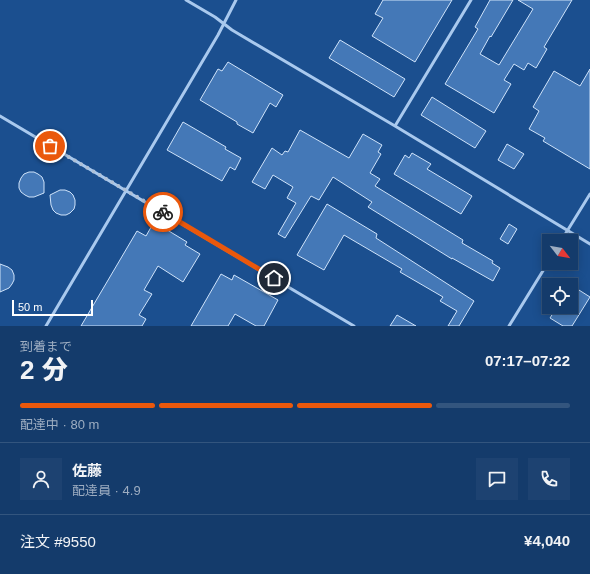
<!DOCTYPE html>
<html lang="ja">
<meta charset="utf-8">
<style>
:root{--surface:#143b6b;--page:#1d4271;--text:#f1f3f6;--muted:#9dadc1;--line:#33557e;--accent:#ea580c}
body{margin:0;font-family:Helvetica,"Noto Sans JP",sans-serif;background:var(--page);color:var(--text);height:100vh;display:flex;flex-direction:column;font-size:15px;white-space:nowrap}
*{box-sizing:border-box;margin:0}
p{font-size:13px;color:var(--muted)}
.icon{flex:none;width:22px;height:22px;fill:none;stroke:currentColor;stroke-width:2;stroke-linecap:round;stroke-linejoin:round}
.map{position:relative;height:326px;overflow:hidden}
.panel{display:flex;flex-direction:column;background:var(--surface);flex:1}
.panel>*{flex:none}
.needle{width:26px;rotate:121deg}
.buttons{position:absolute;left:542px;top:234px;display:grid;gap:8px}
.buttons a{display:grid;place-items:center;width:36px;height:36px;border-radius:0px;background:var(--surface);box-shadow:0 2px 10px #0003,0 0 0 1px var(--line);font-size:20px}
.scale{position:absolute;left:12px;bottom:10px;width:81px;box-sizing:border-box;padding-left:4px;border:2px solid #fff;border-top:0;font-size:11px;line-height:14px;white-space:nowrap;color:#fff;-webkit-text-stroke:3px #1b4f8f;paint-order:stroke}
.pin{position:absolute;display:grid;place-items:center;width:34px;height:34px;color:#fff;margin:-17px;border:2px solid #fff;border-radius:50%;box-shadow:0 1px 4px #0007}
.courier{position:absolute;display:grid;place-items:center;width:40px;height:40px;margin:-20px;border:3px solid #ea580c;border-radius:50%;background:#fff;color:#222;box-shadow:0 1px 5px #0007}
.overview em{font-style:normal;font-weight:800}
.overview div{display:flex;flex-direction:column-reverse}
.overview{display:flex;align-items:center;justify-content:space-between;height:68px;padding:0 20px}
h1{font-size:26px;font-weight:800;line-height:30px}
.bar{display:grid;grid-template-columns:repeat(4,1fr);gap:6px 4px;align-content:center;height:48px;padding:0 20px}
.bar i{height:5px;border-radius:3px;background:var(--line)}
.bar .active{background:var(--accent)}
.bar p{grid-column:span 4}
.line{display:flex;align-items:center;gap:10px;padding:0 20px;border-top:1px solid var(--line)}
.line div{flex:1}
.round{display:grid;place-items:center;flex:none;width:42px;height:42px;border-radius:0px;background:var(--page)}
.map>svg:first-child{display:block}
</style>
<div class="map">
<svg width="590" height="326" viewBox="0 0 590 326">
<rect width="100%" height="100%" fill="#1b4f8f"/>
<path fill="#4478b7" stroke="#cfe3fa" d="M383 0H452L415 62 372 36 383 18 375 14Z
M490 0H513L491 37 490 36 480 54 499 65 533 9 518 0H572L544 47 547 49 536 68 528 63 524 70 514 64 504 80 511 84 494 113 445 84 478 29 475 27Z
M340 40 405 79 394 97 329 58Z
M228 62 283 95 276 107 270 103 253 133 237 124V122L200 100 218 69 222 71Z
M590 69V169L543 141 545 138 529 129 539 111 533 107 554 71 580 86Z
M432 97 486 131 475 148 421 115Z
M183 122 226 147 225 149 241 158 235 170 230 167 222 181 167 150Z
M300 130 349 158 363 134 382 145 378 152 381 154 370 173 380 179 375 186 463 240 462 243 493 261 492 263 500 268 493 281 452 258V259L368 207 372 202 333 177 319 200 311 196 285 238 278 234 296 203 287 198 293 187 273 175 265 189 252 182 272 148 282 155 285 151 288 152Z
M507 144 524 154 514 169 498 160Z
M412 153 431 164 427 169 472 196 461 214 394 174 405 155 409 158Z
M29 172H34L38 174 42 177 44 182V193L34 197H29L25 195 21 192 19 188V183L21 178 24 174Z
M60 190H65L70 192 73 195 75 200V205L74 209 70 213 66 215H61L56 213 53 210 51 205 50 195Z
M327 204 377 234 376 238 474 301 459 326H448L457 311 440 301 443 297 400 272 402 269 344 235 324 270 297 255Z
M154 222 187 242 185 245 200 254 183 282 158 266 144 290 152 294 139 315 146 319 142 326H81L137 231 146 236Z
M509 224 517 229 508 244 500 239Z
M0 264 8 267 12 270 14 275V280L12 284 9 288 0 292Z
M221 274 232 280 234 275 278 300 264 326H256L235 314 228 326H191Z
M571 285 590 297 572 326H563L550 318 557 307H571Z
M397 315 416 326H390Z"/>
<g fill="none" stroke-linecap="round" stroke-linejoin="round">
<path stroke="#a9c9ee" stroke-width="3" d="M186 0 215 17 232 30 395 126 590 244
M0 116 354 326
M395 126 471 0
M561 241 590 194
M46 326 218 35 236 0
M509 326 549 261"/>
</g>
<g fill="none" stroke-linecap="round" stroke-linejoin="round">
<path stroke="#afc1d8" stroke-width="4" stroke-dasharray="0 7.2" d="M50 146 163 212"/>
<path stroke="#ea580c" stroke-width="5" d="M163 212 274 278"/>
</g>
</svg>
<div class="buttons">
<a><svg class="needle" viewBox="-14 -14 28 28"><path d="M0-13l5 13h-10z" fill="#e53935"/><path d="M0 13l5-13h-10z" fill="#9dadc1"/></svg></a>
<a><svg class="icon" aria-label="locate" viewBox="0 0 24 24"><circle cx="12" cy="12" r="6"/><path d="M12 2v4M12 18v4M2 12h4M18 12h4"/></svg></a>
</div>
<div class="scale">50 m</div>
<div class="pin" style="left:50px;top:146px;background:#ea580c"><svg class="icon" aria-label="bag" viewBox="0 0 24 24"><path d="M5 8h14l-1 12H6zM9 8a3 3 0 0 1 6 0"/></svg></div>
<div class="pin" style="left:274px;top:278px;background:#1f2937"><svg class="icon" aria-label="home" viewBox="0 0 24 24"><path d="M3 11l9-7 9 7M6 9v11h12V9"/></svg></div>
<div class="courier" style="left:163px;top:212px"><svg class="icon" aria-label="bike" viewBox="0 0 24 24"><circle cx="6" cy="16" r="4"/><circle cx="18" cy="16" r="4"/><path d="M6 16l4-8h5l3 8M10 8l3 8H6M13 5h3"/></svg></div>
</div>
<section class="panel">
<div class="overview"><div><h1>2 分</h1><p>到着まで</p></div><em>07:17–07:22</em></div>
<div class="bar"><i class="active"></i><i class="active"></i><i class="active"></i><i></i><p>配達中 · 80 m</p></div>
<div class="line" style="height:72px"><a class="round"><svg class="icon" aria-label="person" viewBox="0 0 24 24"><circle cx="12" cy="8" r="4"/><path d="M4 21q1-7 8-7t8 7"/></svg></a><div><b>佐藤</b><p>配達員 · 4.9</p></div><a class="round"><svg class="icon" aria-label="chat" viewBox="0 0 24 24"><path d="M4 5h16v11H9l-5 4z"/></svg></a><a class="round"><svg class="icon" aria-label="phone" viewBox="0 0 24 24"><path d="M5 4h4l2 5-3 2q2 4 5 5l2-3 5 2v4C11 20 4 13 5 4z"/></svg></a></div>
<div class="line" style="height:52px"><div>注文 #9550</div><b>¥4,040</b></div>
</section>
